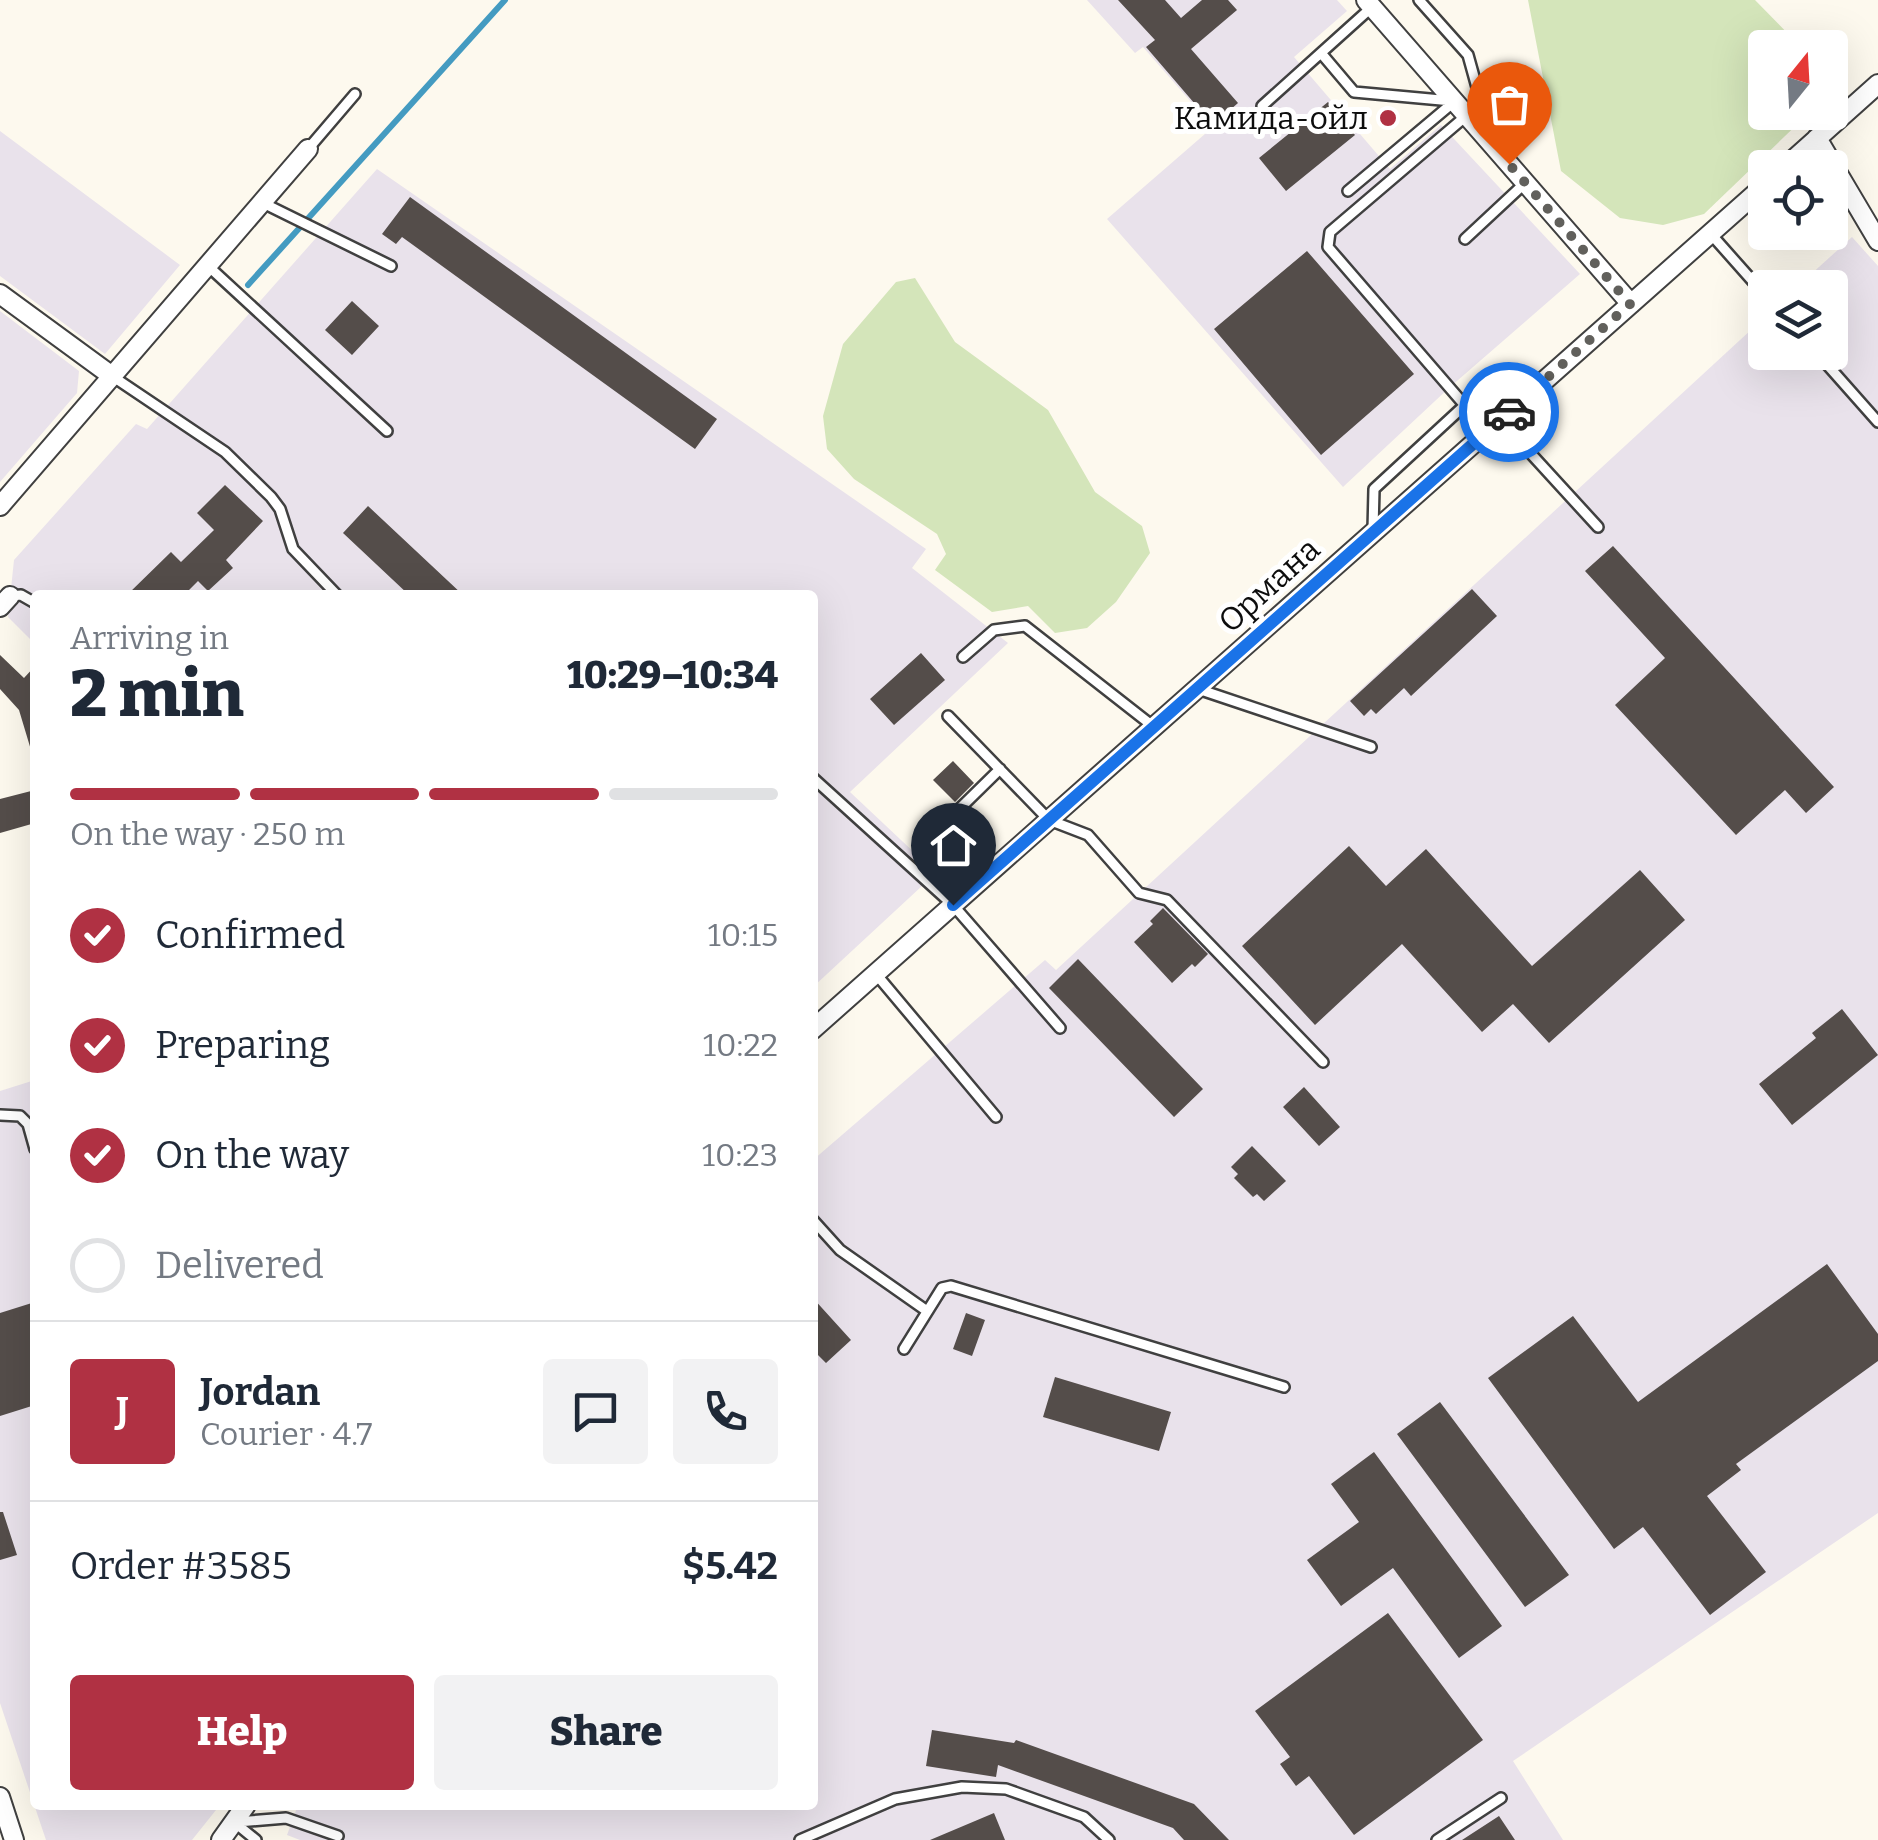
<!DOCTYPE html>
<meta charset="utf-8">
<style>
:root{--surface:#fff;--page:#f2f2f3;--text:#1f2937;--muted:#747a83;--line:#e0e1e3;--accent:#b03143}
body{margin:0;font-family:Bitter,serif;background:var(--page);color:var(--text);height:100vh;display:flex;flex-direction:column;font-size:38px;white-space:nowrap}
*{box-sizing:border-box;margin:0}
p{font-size:32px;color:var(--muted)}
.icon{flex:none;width:55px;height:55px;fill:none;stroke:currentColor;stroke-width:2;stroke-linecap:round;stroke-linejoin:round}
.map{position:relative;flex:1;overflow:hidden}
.side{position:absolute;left:30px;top:590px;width:788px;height:1220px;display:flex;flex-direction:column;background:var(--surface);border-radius:10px;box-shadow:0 10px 40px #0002}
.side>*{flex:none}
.needle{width:65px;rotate:18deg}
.fabs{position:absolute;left:1748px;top:30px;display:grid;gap:20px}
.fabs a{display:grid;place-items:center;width:100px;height:100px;border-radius:10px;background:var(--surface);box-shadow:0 10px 40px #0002;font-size:50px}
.pin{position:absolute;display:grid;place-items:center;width:85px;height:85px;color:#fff;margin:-102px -42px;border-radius:50% 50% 50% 0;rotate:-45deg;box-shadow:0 0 10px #0007}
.pin .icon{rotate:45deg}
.courier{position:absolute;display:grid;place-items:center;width:100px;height:100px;margin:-50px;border:8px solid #1a73e8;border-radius:50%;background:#fff;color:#222;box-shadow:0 2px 12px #0007}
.summary em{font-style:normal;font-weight:800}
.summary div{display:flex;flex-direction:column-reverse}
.summary{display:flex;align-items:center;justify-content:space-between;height:170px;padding:0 40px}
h1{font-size:65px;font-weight:800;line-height:75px}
.bar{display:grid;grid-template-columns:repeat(4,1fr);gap:15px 10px;align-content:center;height:120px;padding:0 40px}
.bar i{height:12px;border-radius:8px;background:var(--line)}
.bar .selected{background:var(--accent)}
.bar p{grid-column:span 4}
.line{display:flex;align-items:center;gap:25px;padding:0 40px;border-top:2px solid var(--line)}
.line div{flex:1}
.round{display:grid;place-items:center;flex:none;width:105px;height:105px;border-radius:10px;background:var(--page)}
ol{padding:0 40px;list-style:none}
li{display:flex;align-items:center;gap:30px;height:110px}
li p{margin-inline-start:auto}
li .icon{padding:10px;border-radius:50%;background:var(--accent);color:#fff;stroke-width:4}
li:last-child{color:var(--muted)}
li i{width:55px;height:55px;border:5px solid var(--line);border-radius:50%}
.cta{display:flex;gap:20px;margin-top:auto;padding:20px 40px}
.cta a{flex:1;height:115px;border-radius:10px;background:var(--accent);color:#fff;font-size:40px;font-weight:800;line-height:115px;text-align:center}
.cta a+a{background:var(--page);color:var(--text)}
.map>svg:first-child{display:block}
</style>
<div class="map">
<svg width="1878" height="1840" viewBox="0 0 1878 1840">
<rect width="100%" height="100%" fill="#fdf9ee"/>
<path fill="#e9e2eb" d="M1087 0H1337L1347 11 1294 57 1390 169 1441 125 1580 274 1450 387 1343 487 1107 219 1213 127 1143 47 1135 53Z
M0 131 180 265 105 354 0 276Z
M377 169 926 549 912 568 1008 643 850 792 936 873 813 987 812 595H35V644L8 617 14 560 136 424 147 429Z
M1852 237 1878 266V1513L1513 1761 1563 1840H300L287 1835 298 1805H812V1188L815 1186 813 1160 1045 960 1056 970 1765 317V352H1830V288L1797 287Z
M0 311 79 371 77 393 0 482Z
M35 1080V1805H220L192 1840H46L0 1703V1091Z"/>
<path fill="#d4e5ba" d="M1528 0H1755L1801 47 1765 48V112L1809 113 1704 214 1663 225 1620 218 1561 171Z
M915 278 955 342 1048 410 1095 492 1142 526 1150 553 1116 602 1087 628 1055 633 1028 606 992 612 935 570 946 554 937 534 854 479 827 449 823 416 843 344 896 282Z"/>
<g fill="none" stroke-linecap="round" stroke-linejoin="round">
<path stroke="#449bc1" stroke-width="6" d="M248 285 505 0"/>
</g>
<path fill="#544d4a" d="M1118 0H1165L1181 18 1202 0H1228L1237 10 1191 49 1238 103 1213 125 1146 47 1155 40Z
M1328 102 1355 135 1286 191 1259 158Z
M410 197 717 419 695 449 402 237 396 244 382 234Z
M1307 251 1414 374 1321 455 1214 329Z
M352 301 379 326 352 355 325 330Z
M225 485 263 521 226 560 233 568 208 591 198 581 184 595H127L171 552 181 562 214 530 197 513Z
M368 506 463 595H409L343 533Z
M1613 546 1834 787 1806 813 1785 790 1736 835 1615 705 1665 658 1585 571Z
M1472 589 1497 616 1411 696 1404 688 1376 714 1371 709 1364 716 1350 701Z
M921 653 945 680 894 725 870 699Z
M0 655 24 678 35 666V750H31L19 710 0 689Z
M953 761 974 783 955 802 933 780Z
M35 790V823L0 833V799Z
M1349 846 1386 886 1426 849 1532 966 1640 870 1685 920 1549 1043 1513 1004 1482 1032 1402 944 1315 1025 1242 946Z
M1163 908 1208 954 1195 967 1192 964 1172 983 1134 942 1153 924 1150 921Z
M1078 959 1203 1089 1174 1117 1049 988Z
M1842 1009 1878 1055 1792 1125 1759 1084 1816 1038 1812 1033Z
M1304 1087 1340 1127 1319 1146 1283 1107Z
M1252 1146 1286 1181 1264 1201 1257 1194 1253 1197 1234 1178 1238 1174 1231 1167Z
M1827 1264 1878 1334V1361L1736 1464 1741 1470 1707 1496 1766 1572 1710 1615 1643 1527 1614 1549 1488 1378 1573 1316 1638 1402Z
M812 1297 851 1340 826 1363 812 1349Z
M35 1302V1405L0 1416V1313Z
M966 1313 985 1320 972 1356 953 1349Z
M1055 1377 1171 1412 1159 1451 1043 1417Z
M1440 1402 1569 1575 1525 1607 1397 1434Z
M1374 1452 1502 1626 1459 1658 1393 1568 1341 1606 1307 1560 1359 1522 1331 1484Z
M0 1512H3L17 1555 0 1560Z
M1388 1613 1483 1740 1354 1835 1309 1776 1296 1786 1280 1764 1290 1757 1255 1711Z
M932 1730 1014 1743 1016 1740 1194 1804 1229 1840H1184L1173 1828 998 1765 996 1777 926 1766Z
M994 1813 1005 1840H930Z
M1499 1816 1515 1840H1462Z"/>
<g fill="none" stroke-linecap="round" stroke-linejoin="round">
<g stroke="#404040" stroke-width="14">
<path id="service" d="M1419 0 1468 55 1491 138
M1321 53 1354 92 1452 101
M1262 106 1372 7
M1466 116 1330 232 1328 247 1487 431
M308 149 355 94
M1348 191 1455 101
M263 203 391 266
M1710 233 1765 295
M1465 239 1525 183
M207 265 387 431
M1816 352 1878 422
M112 376 225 452 271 497 280 509 293 549 337 595
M1500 420 1598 527
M1373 530 1374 489 1465 405
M10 596 21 595 35 603
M963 657 994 630 1025 626 1154 727
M1198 689 1371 747
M948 716 1049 820 1088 835 1139 893 1167 900 1323 1062
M812 777 953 905 1060 1028
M968 893 941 860 945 823 1000 769
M876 974 996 1117
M0 1115 20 1116 28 1124 35 1149
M812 1219 840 1250 927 1311
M904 1349 942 1288 951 1286 1284 1387
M234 1822 256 1840
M237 1822 286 1818 338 1836
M800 1840 895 1799 962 1787 1006 1789 1084 1817 1109 1840
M1437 1840 1501 1798"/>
</g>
<g stroke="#404040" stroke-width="22">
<path id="minor" d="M1366 0 1631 304
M1817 138 1878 241
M1784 168 1878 84
M0 294 112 376
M0 506 308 149
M0 607 10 596
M812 1030 1765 185
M0 1797 14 1840
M221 1840 246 1805"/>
</g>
<use href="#service" stroke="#fff" stroke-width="9"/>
<use href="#minor" stroke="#fff" stroke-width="18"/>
</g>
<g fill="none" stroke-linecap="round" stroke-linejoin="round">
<path stroke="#61605c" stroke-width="10" stroke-dasharray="0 18" d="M1509 412 1630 304 1509 164"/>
<path stroke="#1a73e8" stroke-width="12" d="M953 905 1509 412"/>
</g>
<circle fill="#b03143" stroke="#fff" stroke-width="4" cx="1388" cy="118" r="10"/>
<g text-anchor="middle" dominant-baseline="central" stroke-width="10" stroke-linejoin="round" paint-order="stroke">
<g font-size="32" fill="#0d0d0d" stroke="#fff" text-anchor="end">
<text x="1368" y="118">Камида-ойл</text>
</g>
<g font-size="32" fill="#0d0d0d" stroke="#fff">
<text transform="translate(1269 585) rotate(-42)">Ормана</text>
</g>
</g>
</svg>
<div class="fabs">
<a><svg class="needle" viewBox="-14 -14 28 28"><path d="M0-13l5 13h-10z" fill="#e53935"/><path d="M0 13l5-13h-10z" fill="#747a83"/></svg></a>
<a><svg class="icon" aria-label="locate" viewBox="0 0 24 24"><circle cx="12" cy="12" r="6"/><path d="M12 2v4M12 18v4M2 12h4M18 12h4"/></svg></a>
<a><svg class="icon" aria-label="layers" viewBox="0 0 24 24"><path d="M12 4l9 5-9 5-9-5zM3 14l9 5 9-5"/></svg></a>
</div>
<div class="pin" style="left:1509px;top:164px;background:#ea580c"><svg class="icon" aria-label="bag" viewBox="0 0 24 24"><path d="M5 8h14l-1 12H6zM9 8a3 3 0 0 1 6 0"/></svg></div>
<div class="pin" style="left:953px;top:905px;background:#1f2937"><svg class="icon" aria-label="home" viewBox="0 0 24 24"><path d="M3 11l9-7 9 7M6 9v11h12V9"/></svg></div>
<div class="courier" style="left:1509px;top:412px"><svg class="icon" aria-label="car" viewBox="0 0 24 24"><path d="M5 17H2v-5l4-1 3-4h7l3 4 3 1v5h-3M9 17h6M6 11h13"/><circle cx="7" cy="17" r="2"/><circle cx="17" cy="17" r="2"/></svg></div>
<section class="side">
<div class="summary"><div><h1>2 min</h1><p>Arriving in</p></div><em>10:29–10:34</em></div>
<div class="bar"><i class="selected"></i><i class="selected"></i><i class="selected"></i><i></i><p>On the way · 250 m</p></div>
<ol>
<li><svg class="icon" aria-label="check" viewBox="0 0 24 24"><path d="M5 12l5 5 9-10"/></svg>Confirmed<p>10:15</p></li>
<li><svg class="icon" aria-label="check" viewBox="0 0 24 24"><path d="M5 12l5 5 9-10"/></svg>Preparing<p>10:22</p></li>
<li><svg class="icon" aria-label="check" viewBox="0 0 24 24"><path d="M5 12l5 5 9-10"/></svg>On the way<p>10:23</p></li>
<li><i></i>Delivered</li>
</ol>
<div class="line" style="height:180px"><b class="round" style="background:var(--accent);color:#fff">J</b><div><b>Jordan</b><p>Courier · 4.7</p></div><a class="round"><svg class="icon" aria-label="chat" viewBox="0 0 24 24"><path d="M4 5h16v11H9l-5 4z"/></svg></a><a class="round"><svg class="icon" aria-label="phone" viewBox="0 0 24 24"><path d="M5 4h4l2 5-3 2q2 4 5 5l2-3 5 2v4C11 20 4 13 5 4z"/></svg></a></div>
<div class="line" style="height:130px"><div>Order #3585</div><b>$5.42</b></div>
<div class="cta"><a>Help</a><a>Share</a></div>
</section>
</div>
